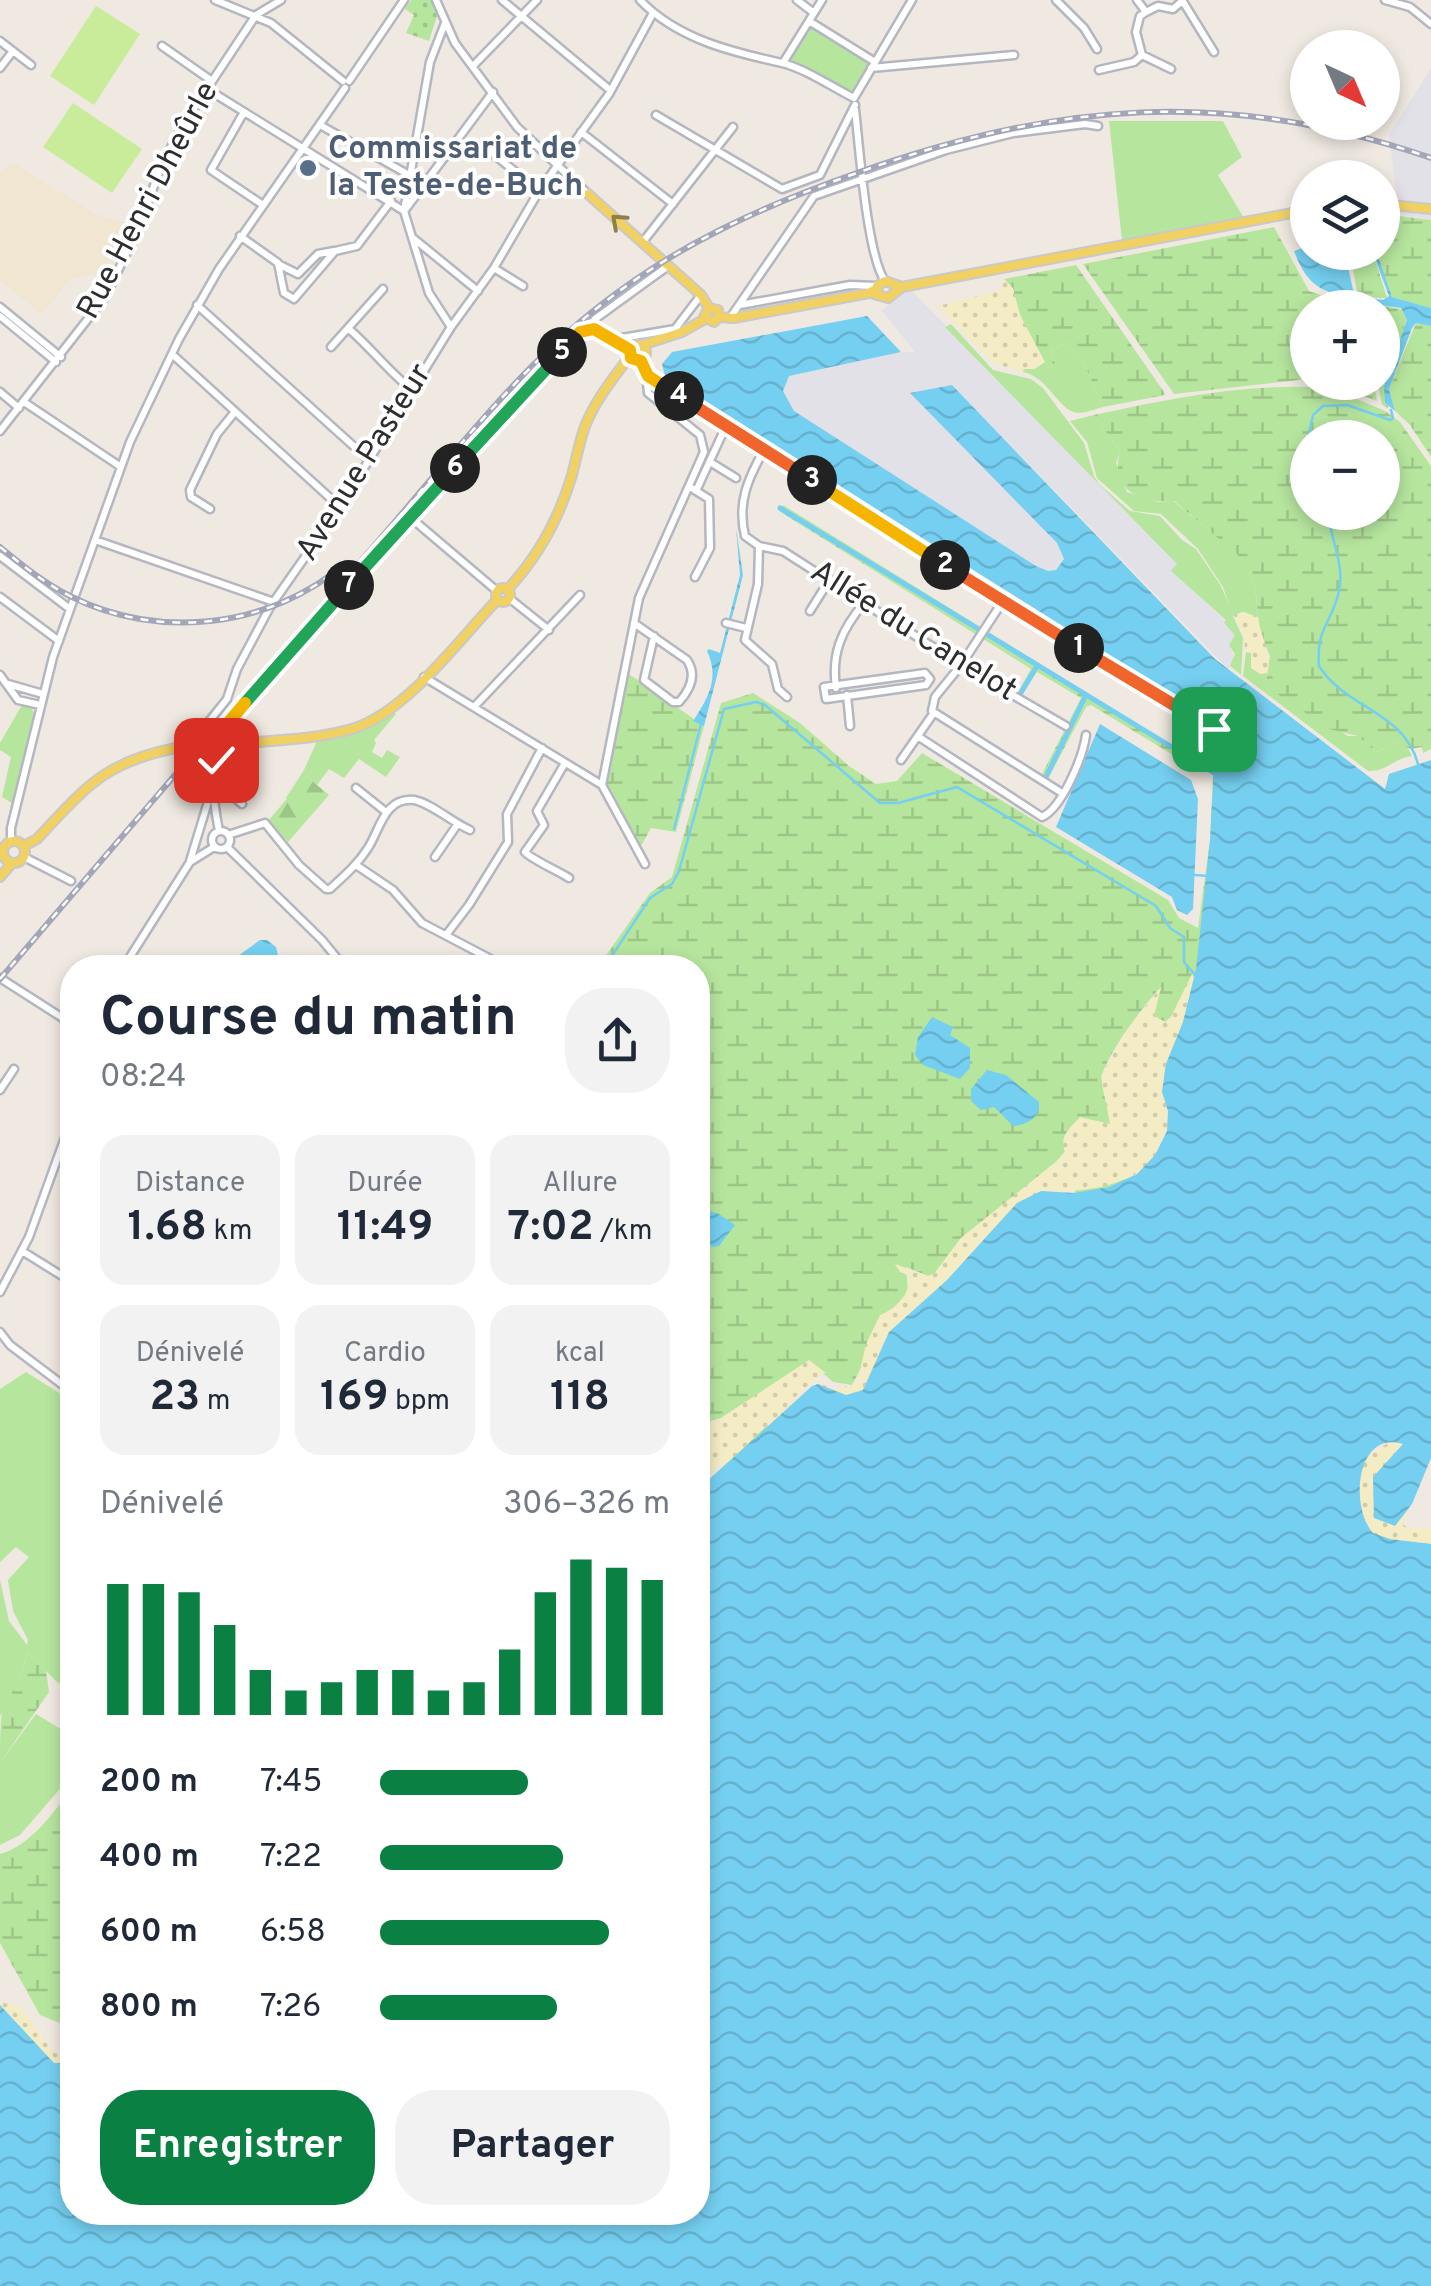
<!DOCTYPE html>
<html lang="fr">
<meta charset="utf-8">
<style>
body{margin:0;font-family:Overpass,sans-serif;background:#f2f2f3;color:#1f2937;height:100vh;display:flex;flex-direction:column;font-size:38px;white-space:nowrap}
*{box-sizing:border-box;margin:0}
p{font-size:32px;color:#747a83}
.icon{flex:none;width:55px;height:55px;fill:none;stroke:currentColor;stroke-width:2;stroke-linecap:round;stroke-linejoin:round}
.map{position:relative;flex:1;overflow:hidden}
.details{position:absolute;left:60px;top:955px;width:650px;height:1270px;display:flex;flex-direction:column;background:#fff;border-radius:40px;box-shadow:0 5px 15px #0003}
.details>*{flex:none}
.needle{width:65px;rotate:136deg}
.controls{position:absolute;left:1290px;top:30px;display:grid;gap:20px}
.controls a{display:grid;place-items:center;width:110px;height:110px;border-radius:50%;background:#fff;box-shadow:0 5px 15px #0003;font-size:50px}
.pin{position:absolute;display:grid;place-items:center;width:85px;height:85px;color:#fff;margin:-42px;border-radius:20px;box-shadow:0 5px 15px #0006}
.km{position:absolute;width:50px;height:50px;margin:-25px;border-radius:50%;background:#222;color:#fff;font-size:28px;line-height:50px;text-align:center}
.round{display:grid;place-items:center;flex:none;width:105px;height:105px;border-radius:40px;background:#f2f2f3}
.overview{display:flex;align-items:center;justify-content:space-between;height:170px;padding:0 40px}
h1{font-size:55px;font-weight:700;line-height:75px}
.figures{display:grid;grid-template-columns:repeat(3,1fr);gap:15px;height:170px;padding:10px 40px}
.figures div{display:grid;align-content:center;border-radius:25px;background:#f2f2f3;text-align:center}
.figures b{font-size:42px;font-weight:700}
.figures small{font-size:28px;font-weight:400}
.figures p{font-size:28px}
.chart{height:280px;padding:20px 40px}
.chart p{display:flex;justify-content:space-between}
.chart svg{width:100%;height:180px;margin-top:10px;stroke:#0b8043;stroke-width:6}
.button{display:flex;gap:20px;margin-top:auto;padding:20px 40px}
.button a{flex:1;height:115px;border-radius:40px;background:#0b8043;color:#fff;font-size:40px;font-weight:700;line-height:115px;text-align:center}
.button a+a{background:#f2f2f3;color:#1f2937}
ul{padding:0 40px;list-style:none;font-size:32px}
li{display:grid;grid-template-columns:160px 120px 1fr;align-items:center;height:75px}
li i{height:25px;border-radius:12px;background:#0b8043}
.map>svg:first-child{display:block}
</style>
<div class="map">
<svg width="1431" height="2286" viewBox="0 0 1431 2286">
<defs>
<pattern id="forest-firs" width="22" height="20" patternUnits="userSpaceOnUse" patternTransform="scale(2.5)"><rect width="22" height="20" fill="#b6e59e"/><path d="M5 1l3.5 6h-7zM16 11l3.5 6h-7z" fill="#9dc588"/></pattern>
<pattern id="wetland-marsh" width="20" height="14" patternUnits="userSpaceOnUse" patternTransform="scale(2.5)"><rect width="20" height="14" fill="#b6e59e"/><path d="M1 5h8M5 5V1M11 12h8M15 12V8" fill="none" stroke="#9dc588"/></pattern>
<pattern id="sand-dots" width="8" height="8" patternUnits="userSpaceOnUse" patternTransform="scale(2.5)"><rect width="8" height="8" fill="#f3ecc5"/><path d="M2 2h.1M6 6h.1" fill="none" stroke="#d1cbaa" stroke-width="1.8" stroke-linecap="round"/></pattern>
<pattern id="park-dots" width="8" height="8" patternUnits="userSpaceOnUse" patternTransform="scale(2.5)"><rect width="8" height="8" fill="#b6e59e"/><path d="M2 2h.1M6 6h.1" fill="none" stroke="#9dc588" stroke-width="1.8" stroke-linecap="round"/></pattern>
<pattern id="water-waves" width="16" height="10" patternUnits="userSpaceOnUse" patternTransform="scale(2.5)"><rect width="16" height="10" fill="#75cff0"/><path d="M0 5q4-4 8 0t8 0" fill="none" stroke="#66b2ce"/></pattern>
</defs>
<rect width="100%" height="100%" fill="#efe9e1"/>
<path fill="#e3e1e8" d="M1431,68V220L1399,214L1389,135Z
M912,291L1178,565L1172,571L1226,621L1224,624L1236,635L1232,648L1234,662L1228,669L952,385L911,394L1057,543L1064,559L1056,570L1048,571L1036,566L794,411L783,391L788,376L901,352H915L882,311L899,292Z"/>
<path fill="#f0e6d1" d="M13,163L96,214L134,225L111,272L70,279L42,314L0,280V173Z"/>
<path fill="#b6e59e" d="M810,26L870,64L854,90L849,91L791,63L790,56Z
M1109,121H1223L1242,157L1218,175L1244,218L1122,240Z
M951,324L993,370L1031,379L1043,388L1084,443L1094,476L1099,484L1130,511L1160,516L1182,540L1196,549L1221,586L1230,607L1223,587L1198,549L1161,514L1134,511L1097,478L1087,442L1070,421L1094,415L1120,451L1116,463L1127,492L1158,502L1173,501L1238,554L1255,586L1258,617L1243,612L1233,616L1243,638L1241,675L1230,666L1235,654L1229,645L1235,635L1224,623L1226,620L1171,571L1177,564L945,327Z
M1067,343L1084,363L1103,407C1096,409 1085,413 1078,413C1058,411 1049,377 1023,372V369H1034L1045,362L1051,369L1055,363L1051,350Z
M1246,651L1251,653L1260,674L1267,673L1266,682L1348,736H1358L1376,752L1400,742L1406,744L1412,756C1394,758 1387,772 1368,771L1243,676Z
M22,705L31,706L34,714L12,803L2,797L11,757L0,750V743Z
M393,712L396,714L374,740L376,743L372,752L382,758L387,750L400,757L386,777L359,759L344,778L329,769L317,785L306,776L288,800L286,798L304,770L317,741L344,734Z
M26,1372L72,1401V1692L56,1681L27,1652C23,1676 13,1695 0,1716V1580L9,1621L27,1645L28,1640L13,1611L8,1580L29,1557L16,1547L0,1562V1389Z
M36,1714L72,1736V1775L20,1835L0,1845V1763Z"/>
<path fill="url(#forest-firs)" d="M306,776L329,795L288,842L269,820Z"/>
<path fill="url(#wetland-marsh)" fill-rule="evenodd" d="M1383,214L1431,220V308L1392,297L1376,253L1382,252Z
M1274,227L1309,291L1353,307L1308,308L1307,379L1174,394L1083,264Z
M1350,253H1373L1387,298L1358,297Z
M1076,265L1164,392L1165,395L1103,407L1084,363L1067,343L1051,350L1055,363L1051,369C1038,355 1028,336 1021,317C1015,303 1015,291 1004,279Z
M1360,302L1401,309L1407,320L1384,386L1388,408L1382,405L1378,383L1382,382V308L1362,307Z
M1416,323L1431,326V457L1410,425L1395,411L1389,389Z
M1327,383H1374L1377,401L1335,385L1333,389L1385,411L1400,422L1431,466V749L1423,753L1422,747L1410,749L1400,742L1376,752L1358,736L1329,729L1269,688L1266,682L1270,656L1260,634L1255,586L1238,555L1174,501C1140,504 1109,489 1120,451L1094,415C1169,399 1249,382 1326,388ZM1308,438H1382V512H1308Z
M783,505L1204,765L1201,772L1091,705L1086,707L1048,779L1041,776L1081,698L1037,672L1020,698L1016,695L1031,669L779,511Z
M626,672L704,726L676,832L651,828L641,846L606,781Z
M753,693L800,723L849,766L876,784L897,781L922,753L1168,900L1179,918L1198,928L1210,840L1213,775L1277,789L961,1602L698,1485L702,1486L765,1427L857,1394L1074,1193L1166,1064L1183,1022L1197,953L1193,973L1171,1017L1165,1022L1154,1016L1159,989C1145,1004 1102,1060 1102,1079C1102,1091 1108,1108 1111,1119L1110,1124L1090,1122L1057,1161L961,1238L934,1274L928,1276L906,1267L908,1292L891,1311L852,1385L833,1382L809,1361L721,1418L698,1425V968H597L650,893L672,877L721,703Z
M27,1652L46,1671L49,1692L0,1763C0,1748 0,1726 2,1713C13,1688 23,1679 27,1652Z
M72,1789V2028L40,2015L0,1943V1854C31,1846 53,1812 72,1789Z"/>
<path fill="url(#sand-dots)" d="M1004,279L1013,288L1020,315L1045,362L1034,369H1024L1023,372L993,363L938,306L998,291Z
M1243,612L1258,617C1260,637 1274,654 1267,673L1260,674L1251,668V653L1245,652L1244,635L1234,615Z
M1192,974L1195,975C1191,991 1188,1006 1183,1021C1179,1036 1170,1050 1166,1065C1160,1087 1170,1105 1167,1126C1158,1186 1089,1193 1041,1191L980,1243L947,1280L889,1332L863,1390L765,1427L730,1461L720,1464L698,1482V1425L721,1418L809,1360L826,1373L821,1374L784,1407L818,1383L834,1389L852,1385L858,1379L866,1344L880,1315C897,1308 910,1295 909,1276L900,1272L895,1264L928,1276L934,1274L961,1238L1057,1161L1065,1152C1059,1136 1069,1129 1080,1117L1110,1124L1101,1076L1123,1035L1161,987L1154,1016L1165,1022L1171,1017Z
M1392,1441L1410,1444V1503L1403,1525L1412,1529L1431,1528V1561L1370,1549L1348,1490L1368,1454Z
M0,2002L20,2006L54,2053L72,2056V2075C47,2063 23,2047 0,2029Z"/>
<path fill="url(#park-dots)" d="M411,0H431L437,16L429,41L406,33L414,15L405,9Z"/>
<path fill="#c9ec9a" d="M96,6L140,34L94,105L50,76Z
M73,103L142,149L112,193L43,147Z"/>
<path fill="url(#water-waves)" d="M1307,246L1308,252L1345,253L1355,299C1320,291 1308,287 1294,251Z
M1373,253L1379,259L1392,297L1431,308V326L1416,323L1412,328L1389,389L1395,411L1385,403L1384,386L1407,320L1401,308L1360,302L1358,297L1383,300L1389,296Z
M867,316L901,352L789,376L783,391L794,411L1036,566L1048,571L1056,570L1064,559L1057,543L910,393L952,385L1215,659L1385,789L1389,774L1431,760V1458L1412,1504L1395,1526L1374,1518L1373,1477L1403,1444C1355,1430 1350,1508 1373,1533L1390,1539L1431,1544V2286H0V2005L54,2063H72V2212H698V1485L702,1486L812,1386L818,1384L846,1395L863,1390L889,1332L947,1280L1017,1203L1041,1191L1074,1193L1109,1187L1137,1174L1155,1155L1167,1131L1168,1111L1162,1092L1166,1064L1183,1022L1196,969L1210,840L1214,766L1232,762L1234,734L665,376L662,364L672,352Z
M736,528L743,575L704,726L693,721C708,698 720,678 707,651L709,649L720,653L740,575Z
M1100,724L1191,780L1198,799L1193,909L1187,915L1177,910L1172,897L1056,827Z
M260,940H267L276,947L278,955L266,967H238L235,962L238,956Z
M932,1017L953,1027L950,1035L970,1048V1068L960,1079L923,1065L915,1055L918,1037Z
M987,1070L1006,1075L1039,1102C1041,1118 1026,1125 1013,1126L994,1107L981,1110L971,1101V1089Z
M698,1207L719,1214L735,1225L719,1246L712,1247L698,1238Z"/>
<g fill="none" stroke-linecap="round" stroke-linejoin="round">
<path stroke="#75cff0" stroke-width="2.5" d="M1308,438L1313,415L1323,406L1347,405L1390,420L1393,418L1391,410
M1328,512C1330,538 1345,565 1339,591C1332,624 1316,626 1319,666C1346,709 1404,711 1418,764
M674,829L701,724
M1195,875L1208,876
M604,968L650,898L672,884L679,871L724,709L756,702L765,705L880,803H898L957,787L1156,906L1170,928L1184,937V962L1195,975"/>
<path stroke="#75cff0" stroke-width="5" d="M780,508L1216,774
M1019,696L1037,666
M1046,777L1086,695"/>
<defs>
<path id="minor" d="M215,0L271,23L343,81
M436,0L455,43L517,127L588,194
M502,0L610,90
M640,0C677,39 732,52 782,63C806,69 832,87 854,98
M797,0L814,13
M1056,0L1084,28L1097,49
M1137,0L1146,12L1158,6L1173,9L1181,2
M1182,0L1214,52
M1385,0L1410,7L1431,24
M809,21L875,62
M0,41L31,65
M162,46L212,81
M1142,55L1136,32L1140,16L1146,12
M783,63L822,0
M474,65L537,0
M0,68L13,51
M871,68L1014,55
M1099,70L1134,62L1142,55L1171,69
M349,81L404,0
M207,89L404,211L429,293L451,327
M854,98L912,0
M855,109C859,144 867,256 885,281
M244,112L211,170L263,205
M656,115L782,189L820,175L855,105
M320,125L411,176
M581,132L673,204
M491,152L539,191
M405,210L493,92
M404,211L430,62L445,23
M240,236L278,263L284,293L294,299L335,251L357,246L391,201
M413,238L478,291
M642,243L733,127
M278,264L298,274L318,254L334,251
M494,268L523,286
M197,305L369,460
M740,305L850,285L877,286
M0,307L61,357
M0,316L56,362
M730,318L814,196L946,150L1013,133L1085,124L1098,126
M589,328L630,349
M349,329C372,349 388,371 412,390
M616,343L622,338L675,329L701,295
M331,347L383,289
M172,354L340,507
M641,361L646,374L660,385L1003,601L1214,729
M0,392L19,408
M24,402L121,467
M0,431L105,297L137,232L162,164L183,125L256,15L281,0
M764,450C748,478 737,503 745,536L759,546L758,584L745,640L772,664L778,689L787,697
M710,462L736,478
M690,487L709,499L710,548L695,577
M696,491L726,426
M210,509L191,497L190,490L217,434L234,413
M411,518L497,591
M95,540L274,602
M759,546L783,551L961,665L1066,726
M0,556L70,609
M0,597L59,641
M509,598L549,630
M1003,601L961,665L935,697L932,711L1062,793
M810,611L830,579
M634,623L687,660C697,675 690,690 679,702H673L644,680L654,636
M726,623L746,628
M925,673L930,679L926,685L826,699L824,687Z
M0,675L18,700L40,705
M424,677L602,785L645,864
M8,684L43,694
M836,688C831,653 842,629 864,603
M847,695L850,726
M474,707L580,595
M207,724L227,699L237,669L270,607L340,507L451,327L494,268L539,191L609,94L653,13
M919,737L1042,817C1062,808 1083,757 1086,735
M901,760L933,714
M565,763L537,811L544,825L525,852C531,859 558,871 569,878
M219,784L242,804
M602,785L639,598L704,452L700,435L648,393L646,374
M356,788L386,812
M212 840a9 9 0 1 1 18 0a9 9 0 1 1-18 0Z
M219,831C213,801 206,751 226,725L580,332L589,328L595,319L668,266
M228,835L265,823L299,865L326,889H330C344,876 358,864 368,848C380,830 384,797 414,800C431,803 453,823 470,830
M11,842V828L53,657L130,442L179,339L219,269L345,88
M227,847L322,940L345,968
M24,857L71,881
M435,857L457,825
M190,861L211,792
M356,865L393,890L422,923L504,966
M446,935L469,905L508,842L507,814L542,748
M123,968L190,862L214,847
M0,978L72,1024
M0,1090L14,1069
M22,1251L72,1282
M0,1292L29,1237L72,1118
M0,1332L10,1345L72,1392"/>
<path id="major" d="M588,194L701,295L709,308L718,310L719,317L714,322L704,317L709,308
M1382,204L1431,209
M874,294L888,298L902,287
M878,295L877,286L885,281L902,287L1308,210
M719,317L734,318L869,293L877,288
M630 353a8 8 0 1 1 16 0a8 8 0 1 1-16 0Z
M642,345L682,332L705,319
M496 595a7 7 0 1 1 14 0a7 7 0 1 1-14 0Z
M507,590C539,556 559,519 572,475C576,460 579,444 584,429C594,402 613,378 630,356
M233,744C273,740 316,740 355,728C408,710 458,641 497,600
M3 852a11 11 0 1 1 22 0a11 11 0 1 1-22 0Z
M24,846L37,839C85,788 104,762 176,748
M0,877L12,863"/>
</defs>
<use href="#minor" stroke="#b4b7c1" stroke-width="11"/>
<use href="#major" stroke="#c9c9c9" stroke-width="12"/>
<use href="#minor" stroke="#fff" stroke-width="6"/>
<use href="#major" stroke="#f2d163" stroke-width="8"/>
<defs>
<path id="rail" d="M0,547C22,565 44,583 70,596C159,641 270,628 346,563
M0,979C124,834 248,689 374,546C446,464 514,372 601,305C677,245 763,206 854,174C1054,102 1227,87 1431,158"/>
</defs>
<use href="#rail" stroke="#a3a6b8" stroke-width="6"/>
<use href="#rail" stroke="#fff" stroke-width="2.5" stroke-dasharray="8" stroke-linecap="butt"/>
<defs>
<path id="major-bridge" d="M176,748L233,744"/>
</defs>
<use href="#major-bridge" stroke="#c9c9c9" stroke-width="12" stroke-linecap="butt"/>
<use href="#major-bridge" stroke="#f2d163" stroke-width="8"/>
</g>
<defs><path id="oneway-chevron" d="M-2-3.5L2.5 0L-2 3.5" fill="none" stroke-width="1.6" stroke-linecap="round" stroke-linejoin="round" transform="scale(2.5)"/></defs>
<use stroke="#908048" href="#oneway-chevron" transform="translate(618 221) rotate(-138)"/>
<g fill="none" stroke-linecap="round" stroke-linejoin="round">
<defs>
<path id="split-1" d="M1079,648L1214,729"/>
<path id="split-2" d="M945,565L1079,648"/>
<path id="split-3" d="M812,480L945,565"/>
<path id="split-4" d="M679,396L812,480"/>
<path id="split-5" d="M562,352L580,332L594,329L630,350L631,358L641,361L648,376L679,396"/>
<path id="split-6" d="M455,468L562,352"/>
<path id="split-7" d="M349,585L455,468"/>
<path id="split-8" d="M245,703L349,585"/>
<path id="split-9" d="M216,760L217,736L245,703"/>
</defs>
<use href="#split-1" stroke="#fff" stroke-width="20"/>
<use href="#split-2" stroke="#fff" stroke-width="20"/>
<use href="#split-3" stroke="#fff" stroke-width="20"/>
<use href="#split-4" stroke="#fff" stroke-width="20"/>
<use href="#split-5" stroke="#fff" stroke-width="20"/>
<use href="#split-6" stroke="#fff" stroke-width="20"/>
<use href="#split-7" stroke="#fff" stroke-width="20"/>
<use href="#split-8" stroke="#fff" stroke-width="20"/>
<use href="#split-9" stroke="#fff" stroke-width="20"/>
<use href="#split-1" stroke="#f0652b" stroke-width="12"/>
<use href="#split-2" stroke="#f0652b" stroke-width="12"/>
<use href="#split-3" stroke="#f5b400" stroke-width="12"/>
<use href="#split-4" stroke="#f0652b" stroke-width="12"/>
<use href="#split-5" stroke="#f5b400" stroke-width="12"/>
<use href="#split-6" stroke="#22a559" stroke-width="12"/>
<use href="#split-7" stroke="#22a559" stroke-width="12"/>
<use href="#split-8" stroke="#22a559" stroke-width="12"/>
<use href="#split-9" stroke="#f5b400" stroke-width="12"/>
</g>
<circle fill="#5c6f8a" stroke="#fff" stroke-width="4" cx="308" cy="168" r="10"/>
<g text-anchor="middle" dominant-baseline="central" stroke-width="8" stroke-linejoin="round" paint-order="stroke">
<g font-size="32" font-weight="bold" fill="#4e5e75" stroke="#fff" text-anchor="start">
<text x="328" y="150">Commissariat de<tspan x="328" dy="37">la Teste-de-Buch</tspan></text>
</g>
<g font-size="32" fill="#2e2e2e" stroke="#fff">
<text transform="translate(149 201) rotate(-62)">Rue Henri Dheûrle</text>
<text transform="translate(365 463) rotate(-58)">Avenue Pasteur</text>
<text transform="translate(913 632) rotate(32)">Allée du Canelot</text>
</g>
</g>
</svg>
<div class="controls">
<a><svg class="needle" viewBox="-14 -14 28 28"><path d="M0-13l5 13h-10z" fill="#e53935"/><path d="M0 13l5-13h-10z" fill="#747a83"/></svg></a>
<a><svg class="icon" aria-label="layers" viewBox="0 0 24 24"><path d="M12 4l9 5-9 5-9-5zM3 14l9 5 9-5"/></svg></a>
<a>+</a>
<a>−</a>
</div>
<div class="pin" style="left:1214px;top:729px;background:#1e9e55"><svg class="icon" aria-label="arrive" viewBox="0 0 24 24"><path d="M6 21V4h12l-3 4 3 4H6"/></svg></div>
<div class="pin" style="left:216px;top:760px;background:#d93025"><svg class="icon" aria-label="check" viewBox="0 0 24 24"><path d="M5 12l5 5 9-10"/></svg></div>
<b class="km" style="left:1079px;top:648px">1</b>
<b class="km" style="left:945px;top:565px">2</b>
<b class="km" style="left:812px;top:480px">3</b>
<b class="km" style="left:679px;top:396px">4</b>
<b class="km" style="left:562px;top:352px">5</b>
<b class="km" style="left:455px;top:468px">6</b>
<b class="km" style="left:349px;top:585px">7</b>
<section class="details">
<div class="overview"><div><h1>Course du matin</h1><p>08:24</p></div><a class="round"><svg class="icon" aria-label="share" viewBox="0 0 24 24"><path d="M12 15V3M7 8l5-5 5 5M5 13v7h14v-7"/></svg></a></div>
<div class="figures">
<div><p>Distance</p><b>1.68<small> km</small></b></div>
<div><p>Durée</p><b>11:49</b></div>
<div><p>Allure</p><b>7:02<small> /km</small></b></div>
</div>
<div class="figures">
<div><p>Dénivelé</p><b>23<small> m</small></b></div>
<div><p>Cardio</p><b>169<small> bpm</small></b></div>
<div><p>kcal</p><b>118</b></div>
</div>
<div class="chart"><p><span>Dénivelé</span>306–326 m</p>
<svg viewBox="0 0 160 44" preserveAspectRatio="none"><path d="M5 44V12M15 44V12M25 44V14M35 44V22M45 44V33M55 44V38M65 44V36M75 44V33M85 44V33M95 44V38M105 44V36M115 44V28M125 44V14M135 44V6M145 44V8M155 44V11"/></svg>
</div>
<ul>
<li><b>200 m</b>7:45<i style="width:51%"></i></li>
<li><b>400 m</b>7:22<i style="width:63%"></i></li>
<li><b>600 m</b>6:58<i style="width:79%"></i></li>
<li><b>800 m</b>7:26<i style="width:61%"></i></li>
</ul>
<div class="button"><a>Enregistrer</a><a>Partager</a></div>
</section>
</div>
